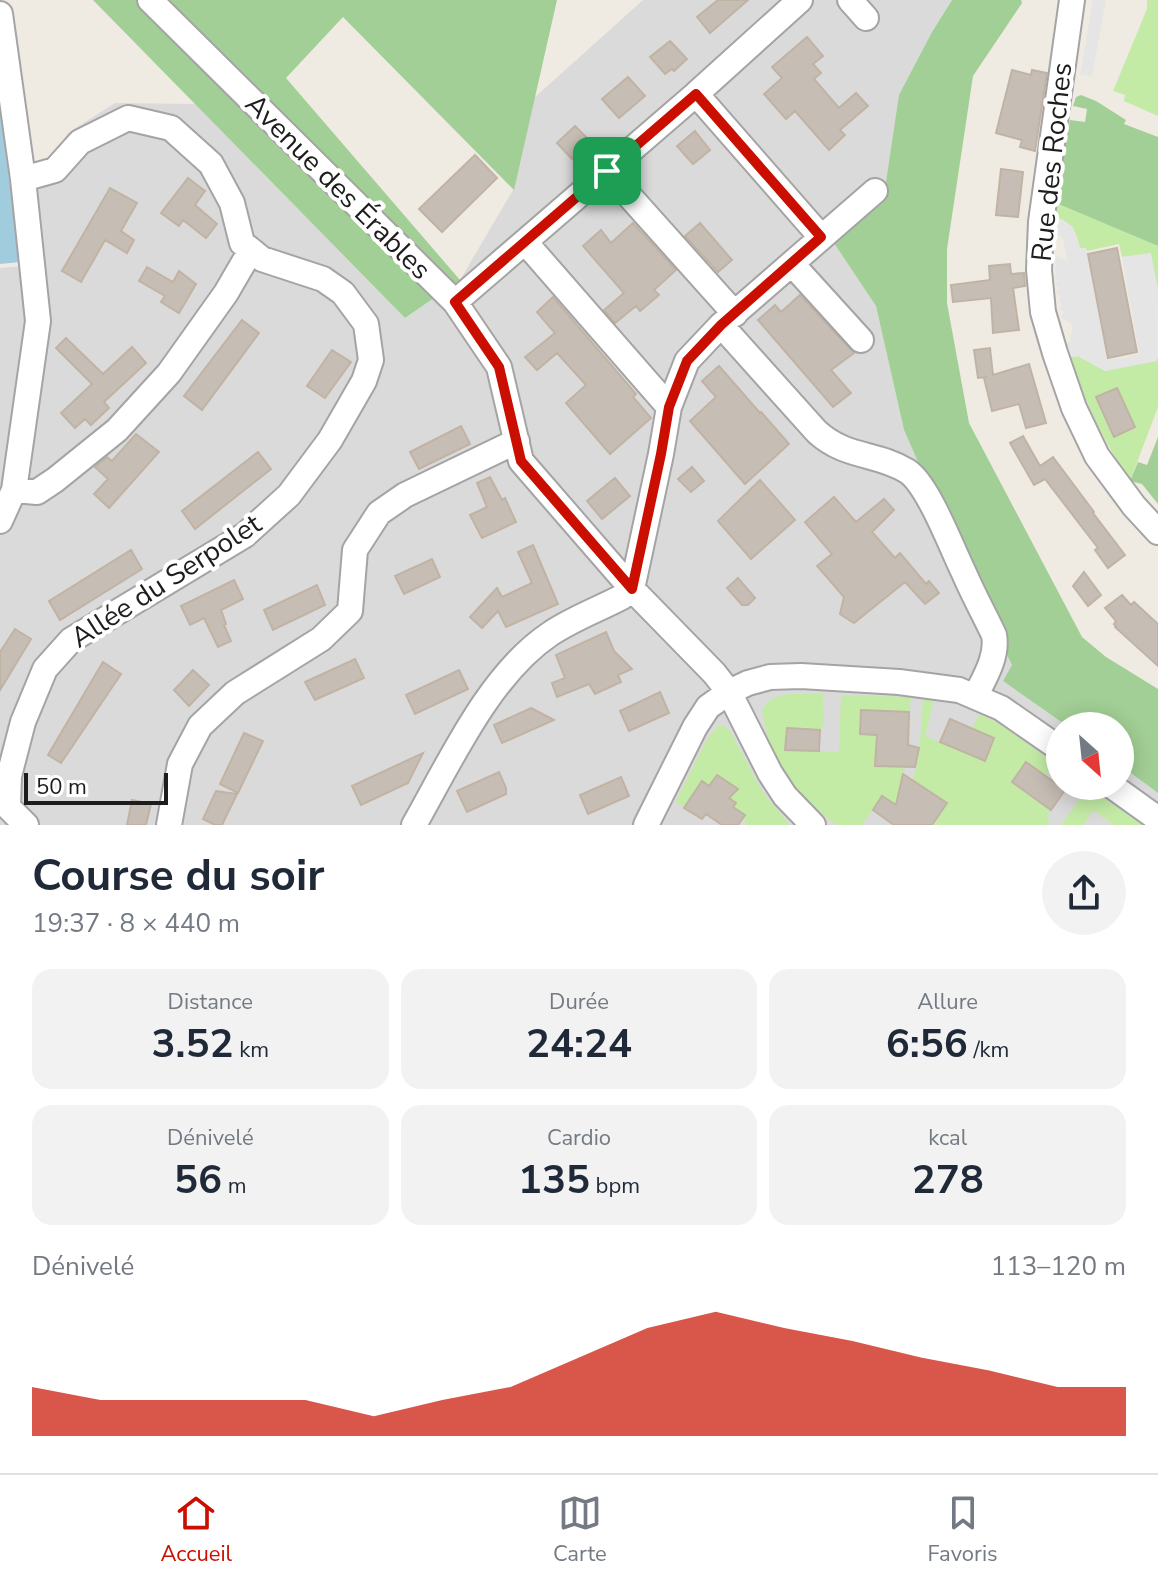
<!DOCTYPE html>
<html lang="fr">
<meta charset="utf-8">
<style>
body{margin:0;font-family:"Nunito Sans",sans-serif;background:#f2f2f3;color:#1f2937;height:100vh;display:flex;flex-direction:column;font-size:30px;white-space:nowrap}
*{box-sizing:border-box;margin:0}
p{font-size:26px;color:#747a83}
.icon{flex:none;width:44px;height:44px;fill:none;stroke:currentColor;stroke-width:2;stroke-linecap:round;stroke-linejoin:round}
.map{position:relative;height:825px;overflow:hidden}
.side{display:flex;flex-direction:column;background:#fff;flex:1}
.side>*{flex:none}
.needle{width:52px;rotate:153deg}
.tools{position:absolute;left:1046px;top:712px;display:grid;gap:16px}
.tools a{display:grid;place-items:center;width:88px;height:88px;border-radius:50%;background:#fff;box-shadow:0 4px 20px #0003;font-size:40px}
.scale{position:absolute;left:24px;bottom:20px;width:144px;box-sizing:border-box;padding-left:8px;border:4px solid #1d1d1d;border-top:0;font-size:22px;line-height:28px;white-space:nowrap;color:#1d1d1d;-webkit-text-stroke:6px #fff;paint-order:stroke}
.pin{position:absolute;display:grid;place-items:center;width:68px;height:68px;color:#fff;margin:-34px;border-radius:16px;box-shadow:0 4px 12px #0006}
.round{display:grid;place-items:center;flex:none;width:84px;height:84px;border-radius:42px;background:#f2f2f3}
.headline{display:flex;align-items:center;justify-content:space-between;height:136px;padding:0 32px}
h1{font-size:44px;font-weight:700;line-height:60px}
.figures{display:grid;grid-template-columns:repeat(3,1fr);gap:12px;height:136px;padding:8px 32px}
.figures div{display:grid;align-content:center;border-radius:20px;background:#f2f2f3;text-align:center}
.figures b{font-size:40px;font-weight:700}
.figures small{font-size:22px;font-weight:400}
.figures p{font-size:22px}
.chart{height:224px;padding:16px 32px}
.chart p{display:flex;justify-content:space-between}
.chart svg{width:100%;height:144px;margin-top:8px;fill:#ca0f00;opacity:.7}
.tab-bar{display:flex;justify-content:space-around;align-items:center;height:112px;border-top:2px solid #e0e1e3;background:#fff;font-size:22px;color:#747a83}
.tab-bar a{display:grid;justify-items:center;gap:4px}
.tab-bar .selected{color:#ca0f00}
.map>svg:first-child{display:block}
</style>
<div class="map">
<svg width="1158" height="825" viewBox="0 0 1158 825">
<rect width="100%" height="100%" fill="#efebe2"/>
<path fill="#dbdada" d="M643,0H952L932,32L900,95L883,202L834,243L876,306L904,430L958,553L1013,665L1003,681L1067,726H1060V786H1120V765L1158,793V825H0V268L24,266L17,217L68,133L115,103L195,104L405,318L460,280L513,190L534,98Z"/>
<path fill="#c3eba6" d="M1147,0H1158V116L1124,101L1125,95L1113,91L1147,9Z
M1056,203L1158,246V290L1150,254L1122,257L1119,244L1087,251L1086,248L1080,249C1077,232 1071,222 1054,217Z
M1078,356L1105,371L1158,358V407L1130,481C1104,442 1084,401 1071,357Z
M787,694H823L824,724L820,730L787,728L785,749L839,752L841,695L911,697L909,712L861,710V734L908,737L909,746L902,780L911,783C921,764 921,722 923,698L934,700L925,736L985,761L994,739L972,729L979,714L998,723L1055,763L1046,776L1026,762L1012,782L1051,810L1046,816L1050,820L1047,825H932L897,801L894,804L883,796L862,825H837L828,819L805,800L791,783L777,760L767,735L762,711L766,704L771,699Z
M718,726H724L729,729L762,791L790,825H745L746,822L742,819L745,815L733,807L736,803L729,798L738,789L717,775L709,786L702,781L684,808L676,801L707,739Z
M1088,787L1094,791L1142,825H1114L1093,810L1083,825H1061Z"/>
<path fill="#a2cf95" d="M93,0H557L514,190L343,17L286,78L460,280L405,318Z
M952,0H1021L1022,3L973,76L947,249V303L969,423L1082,637L1106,657L1158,689V793L1120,765V726H1067L1003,681L1012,665L958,553L904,430L876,306L834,243L883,202L899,95L932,32Z
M1081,95L1096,101L1126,120L1124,124L1158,137V246L1056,203L1070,120L1085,122L1087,109L1073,106L1076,97Z
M1158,437V504L1142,484L1130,481L1138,462L1147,465Z"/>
<path fill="#e5e5e5" d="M1093,0H1106L1092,76L1080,75Z
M1054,217L1063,220L1073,227L1080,248H1086L1108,360L1139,354L1122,257L1151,253L1158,290L1157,361L1105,371L1078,356L1071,357L1067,342L1070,341L1073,325L1061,317L1064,312L1059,309L1062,304L1058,302L1061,297L1056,293L1059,288L1055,286L1058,280L1054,278L1057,272L1054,270L1057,265L1054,262L1057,256L1068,262L1063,239L1053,232Z"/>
<path fill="#a1ccde" d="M0,111L20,262L0,264Z"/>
<path fill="#c6beb5" stroke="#c1b3a4" stroke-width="2" d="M718,0H748L710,33L697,17Z
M807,37L823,56L813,64L821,73L814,79L839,108L856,93L868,106L840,130L845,135L829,150L795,111L786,119L764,94L782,78L772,67Z
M670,41L687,59L674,71L672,69L665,74L650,57Z
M1012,70L1031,75L1032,70L1047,73L1035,151L1020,147L1022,140L996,133Z
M628,77L645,96L619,118L602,99Z
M575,126L591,142L572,159L557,143Z
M695,131L710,150L693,164L677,146Z
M475,155L497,178L442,232L419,209Z
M1001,169L1023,172L1018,217L996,215Z
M188,178L205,191L195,205L217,224L206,238L183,220L179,226L161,213Z
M110,188L137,203L121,231L134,240L127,253L105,240L81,282L62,271Z
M633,223L676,270L654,290L659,295L640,311L636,306L615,323L604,310L624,293L583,246L601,230L611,243Z
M700,223L732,260L718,272L685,236Z
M1117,248L1137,352L1108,358L1088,254Z
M1010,264L1011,274L1024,273L1025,286L1013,288L1019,330L993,333L991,298L953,302L951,285L990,280L989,266Z
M147,267L173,282L179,271L196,284L179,313L161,302L165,296L139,281Z
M800,295L854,353L831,370L851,393L833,407L758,320L775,305L781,312Z
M553,297L636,394L633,397L651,418L610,454L566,403L586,385L557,353L537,370L525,357L555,333L537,312Z
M242,320L259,333L202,410L184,396Z
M66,338L103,374L132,347L146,363L104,402L109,408L91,425L85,419L75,428L61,413L92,384L56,348Z
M990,348L993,375L1029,364L1046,423L1026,428L1019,404L992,411L984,378L987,377L978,378L974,350Z
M332,350L351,362L325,398L307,386Z
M719,366L760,413L761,412L789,444L745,484L690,421L716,397L702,381Z
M1117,388L1135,427L1114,437L1096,397Z
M461,426L470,444L419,469L410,452Z
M136,434L159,452L109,508L94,494L108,479L95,467L107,457L112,461Z
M1023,436L1040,466L1053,457L1094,512L1093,513L1125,555L1108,568L1095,550L1098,548L1045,479L1034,485L1010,443Z
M258,452L271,469L195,529L182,511Z
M692,467L704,481L691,492L678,479Z
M490,477L502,500L505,498L516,522L482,538L470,515L487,507L477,483Z
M615,478L630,496L602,519L587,501Z
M760,480L795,520L751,559L718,521Z
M834,497L856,522L884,499L894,510L872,532L895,558L900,553L926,584L929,581L939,593L925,604L905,582L854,623L840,614L844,597L817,566L832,554L805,522Z
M533,545L558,604L506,627L498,611L482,628L470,617L497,588L502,597L532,583L518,552Z
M131,550L142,569L60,620L49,601Z
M432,559L440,577L404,594L395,576Z
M1084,572L1101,595L1088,606L1073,586Z
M738,578L755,598L748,605H742L727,588Z
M234,580L243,599L221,610L226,624L224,625L231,641L218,647L204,618L190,625L181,606Z
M317,585L325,605L273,630L264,610Z
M1122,595L1131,605L1134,602L1158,624V666L1115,627L1116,626L1114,624L1116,621L1105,608Z
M15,629L31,639L0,690V652Z
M606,632L614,651L632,669L618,675L621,682L595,694L589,684L557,697L552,683L565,678L556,655Z
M355,659L364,678L315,700L305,682Z
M103,662L121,674L61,763L48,755Z
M193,670L209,685L189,706L174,690Z
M459,670L468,689L415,714L406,695Z
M660,692L669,713L629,731L620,711Z
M531,708L554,720L502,743L494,725Z
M861,710L909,712L908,745L919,748L915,767L875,766L877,735L860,734Z
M950,719L994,738L985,761L940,742Z
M787,728L820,730L819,751L785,750Z
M244,733L263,741L238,793L220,784Z
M423,753L408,783L361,805L352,786Z
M1026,762L1065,790L1051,810L1012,782Z
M499,772L506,788V794L467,812L457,791Z
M903,774L947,803L932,825H894L873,810L882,796L896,805Z
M717,775L738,789L729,798L736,803L733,807L745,815L738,825H722L706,814L702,819L684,808L702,781L709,786Z
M621,777L629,796L588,814L580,795Z
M216,791L237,794L222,825H215L203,819Z
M132,800L151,804L146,825H127Z"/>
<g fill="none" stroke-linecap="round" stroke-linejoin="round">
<defs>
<path id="minor" d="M150,0L455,302L499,367L521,461L632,589L714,673L729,692L770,773L785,796L813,825
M850,0L866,18
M1072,0L1041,222L1039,270L1043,312L1055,353L1074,408L1097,456L1134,506L1158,532
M0,14L23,179L38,321L14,490L0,521
M696,94L821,237
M607,171L735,314
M525,242L669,407
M792,264L861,340
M455,302L696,94L800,0
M721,325L817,432C847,459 876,452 907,471C928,484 952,549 964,573C973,594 984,614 994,635C998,656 985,677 976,695
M14,490L37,492L55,480L117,430L169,373L226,293L251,250L242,243L232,203L211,164L171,128L128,118L80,142L55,170L23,179
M1112,786L1158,819
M0,796L8,807L26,825
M8,807L9,776L23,722L45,669L71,640L245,535L289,495L330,440L364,381L371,360L366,324L343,293L323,279L262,259L251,250
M169,825L180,764L200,726L235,693L321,639L350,611L355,550L379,513L405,495L517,441
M414,825C450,762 489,675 550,634C572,619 599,609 622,597L632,589L661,454L669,407L687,361L721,325L875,191
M646,825L695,727L708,707L729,692L748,683L770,677L801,676L899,682L959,690L1001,708L1060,749"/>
</defs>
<use href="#minor" stroke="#a4a4a4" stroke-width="28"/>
<use href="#minor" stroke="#fff" stroke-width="24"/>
</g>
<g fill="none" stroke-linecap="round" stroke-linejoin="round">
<defs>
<path id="route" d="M696,94L821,237L721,325L687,361L669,407L661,454L632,589L521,461L499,367L455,302Z"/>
</defs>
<use href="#route" stroke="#fff" stroke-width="16"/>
<use href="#route" stroke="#ca0f00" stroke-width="10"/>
</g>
<g text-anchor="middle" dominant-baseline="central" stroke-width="8" stroke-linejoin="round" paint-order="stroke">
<g font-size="28" fill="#1d1d1d" stroke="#fff">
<text transform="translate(1052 162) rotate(-84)">Rue des Roches</text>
<text transform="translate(338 187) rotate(45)">Avenue des Érables</text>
<text transform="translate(166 581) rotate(-33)">Allée du Serpolet</text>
</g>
</g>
</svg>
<div class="tools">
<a><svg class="needle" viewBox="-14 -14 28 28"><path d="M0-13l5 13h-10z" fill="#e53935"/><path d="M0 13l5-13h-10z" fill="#747a83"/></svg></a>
</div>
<div class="scale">50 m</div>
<div class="pin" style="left:607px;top:171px;background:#1e9e55"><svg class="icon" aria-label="arrive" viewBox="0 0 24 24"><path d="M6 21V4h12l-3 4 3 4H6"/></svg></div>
</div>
<section class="side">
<div class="headline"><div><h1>Course du soir</h1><p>19:37 · 8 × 440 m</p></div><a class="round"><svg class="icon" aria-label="share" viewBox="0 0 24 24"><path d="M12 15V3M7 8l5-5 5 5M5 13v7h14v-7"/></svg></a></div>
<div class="figures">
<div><p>Distance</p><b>3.52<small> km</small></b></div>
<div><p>Durée</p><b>24:24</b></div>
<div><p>Allure</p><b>6:56<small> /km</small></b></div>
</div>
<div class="figures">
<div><p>Dénivelé</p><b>56<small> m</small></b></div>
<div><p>Cardio</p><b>135<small> bpm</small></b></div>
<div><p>kcal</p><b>278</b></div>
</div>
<div class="chart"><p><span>Dénivelé</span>113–120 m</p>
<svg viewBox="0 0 160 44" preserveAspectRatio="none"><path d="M0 44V29L10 33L20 33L30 33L40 33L50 38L60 33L70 29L80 20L90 11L100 6L110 11L120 15L130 20L140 24L150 29L160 29V44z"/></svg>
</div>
</section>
<nav class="tab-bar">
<a class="selected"><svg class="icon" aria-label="home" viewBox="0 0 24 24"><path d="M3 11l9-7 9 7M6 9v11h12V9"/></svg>Accueil</a>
<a><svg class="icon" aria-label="map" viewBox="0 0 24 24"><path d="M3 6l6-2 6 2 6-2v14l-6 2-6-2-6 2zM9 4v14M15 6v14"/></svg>Carte</a>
<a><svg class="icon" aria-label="saved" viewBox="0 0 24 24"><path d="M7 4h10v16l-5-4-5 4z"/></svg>Favoris</a>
</nav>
